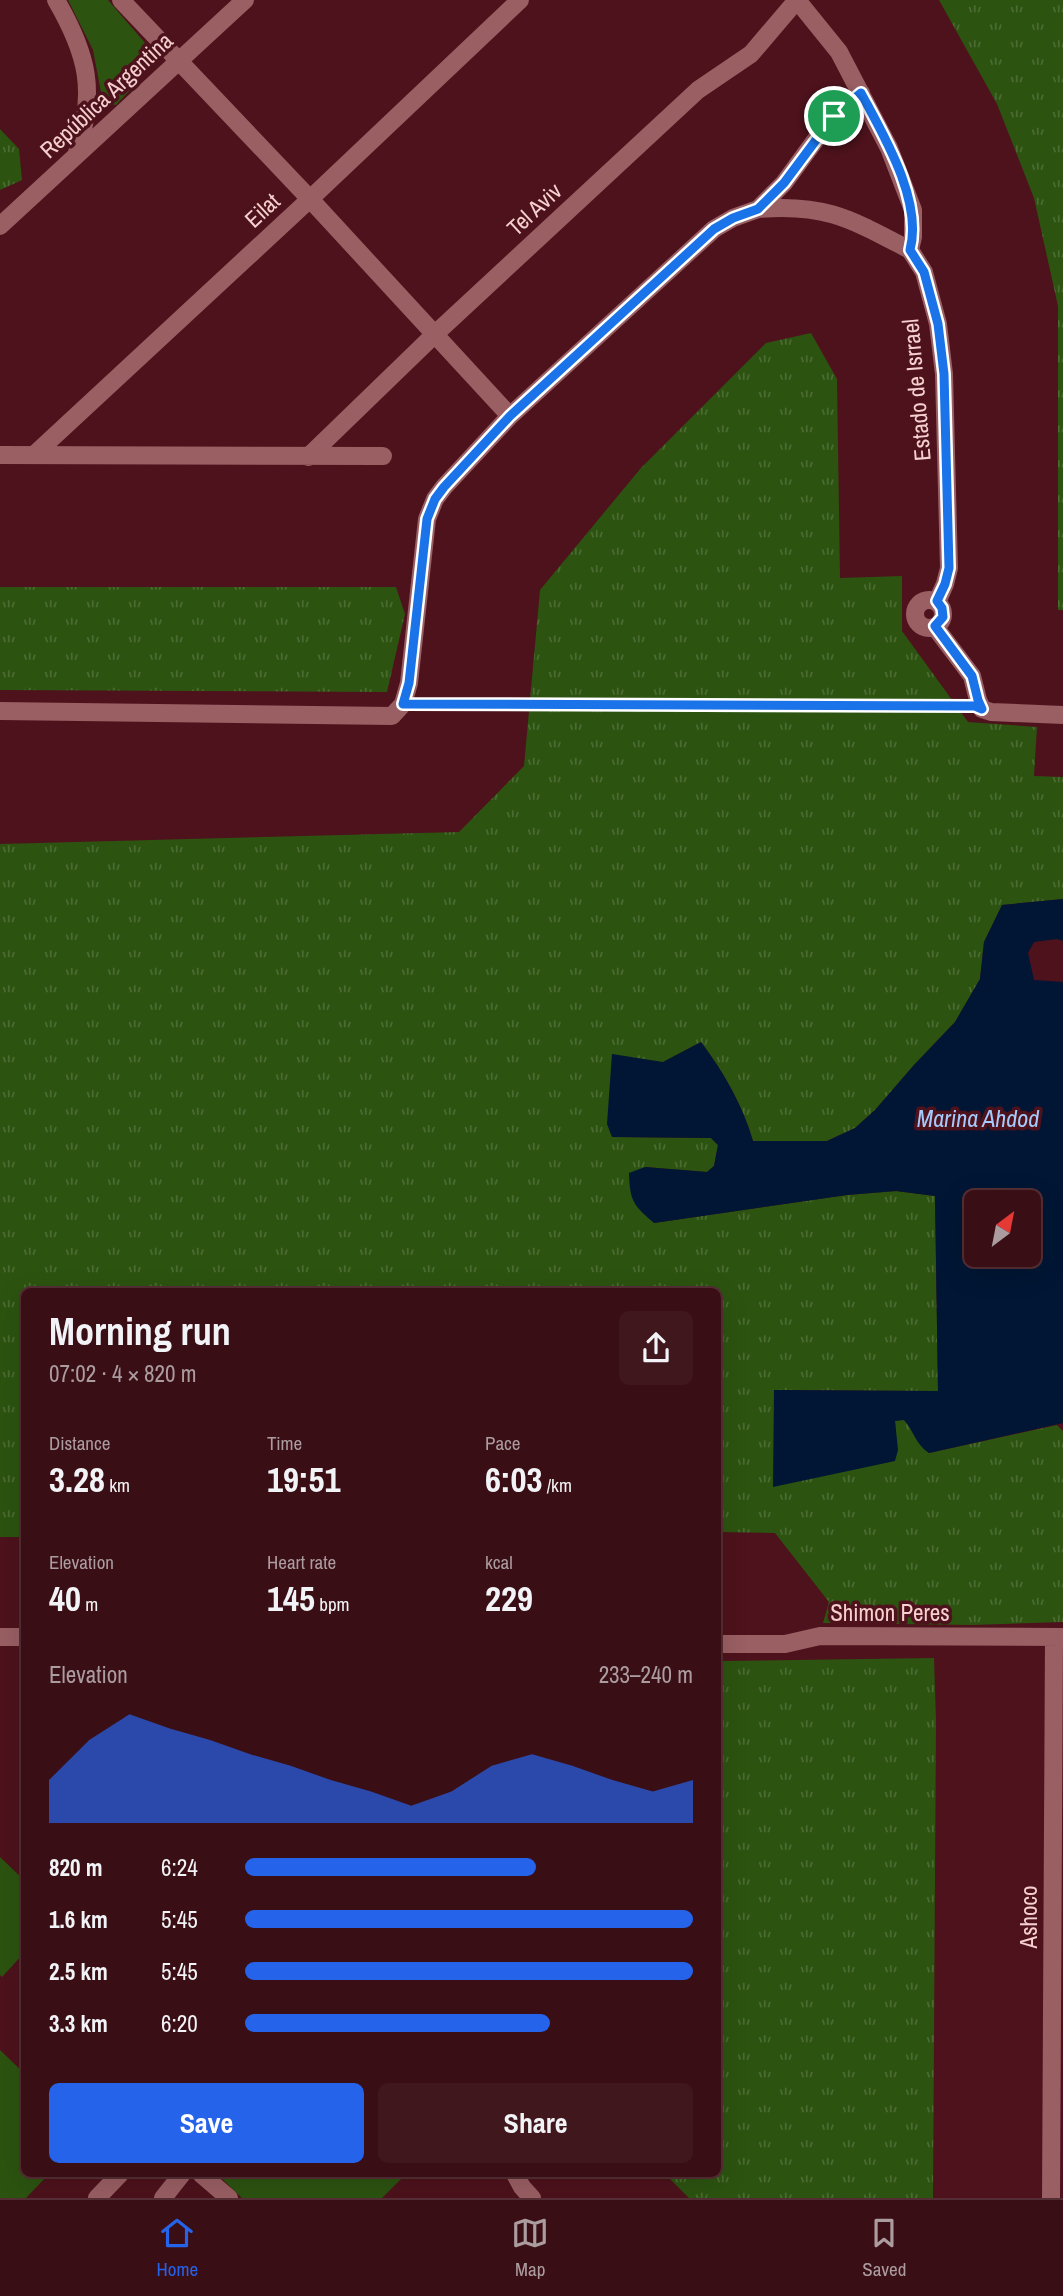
<!DOCTYPE html>
<meta charset="utf-8">
<style>
body{margin:0;font-family:"Archivo Narrow",sans-serif;background:#41171e;color:#f1f3f6;height:100vh;display:flex;flex-direction:column;font-size:26px;white-space:nowrap}
*{box-sizing:border-box;margin:0}
p{font-size:23px;color:#ab9ca0}
.icon{flex:none;width:38px;height:38px;fill:none;stroke:currentColor;stroke-width:2;stroke-linecap:round;stroke-linejoin:round}
.map{position:relative;flex:1;overflow:hidden}
.side{position:absolute;left:21px;top:1288px;width:700px;height:889px;display:flex;flex-direction:column;background:#3a0e15;border-radius:10px;box-shadow:0 7px 28px #0002,0 0 0 2px #542e34}
.side>*{flex:none}
.needle{width:46px;rotate:32deg}
.buttons{position:absolute;left:964px;top:1190px;display:grid;gap:14px}
.buttons a{display:grid;place-items:center;width:77px;height:77px;border-radius:10px;background:#3a0e15;box-shadow:0 7px 28px #0002,0 0 0 2px #542e34;font-size:35px}
.pin{position:absolute;display:grid;place-items:center;width:60px;height:60px;color:#fff;margin:-30px;border:4px solid #fff;border-radius:50%;box-shadow:0 2px 7px #0007}
.round{display:grid;place-items:center;flex:none;width:74px;height:74px;border-radius:10px;background:#41171e}
.overview{display:flex;align-items:center;justify-content:space-between;height:119px;padding:0 28px}
h1{font-size:38px;font-weight:700;line-height:52px}
.stats{display:grid;grid-template-columns:repeat(3,1fr);gap:10px;height:119px;padding:7px 28px}
.stats div{display:grid;align-content:center}
.stats b{font-size:35px;font-weight:700}
.stats small{font-size:19px;font-weight:400}
.stats p{font-size:19px}
.chart{height:196px;padding:14px 28px}
.chart p{display:flex;justify-content:space-between}
.chart svg{width:100%;height:126px;margin-top:7px;fill:#2563eb;opacity:.7}
.button{display:flex;gap:14px;margin-top:auto;padding:14px 28px}
.button a{flex:1;height:80px;border-radius:10px;background:#2563eb;color:#fff;font-size:28px;font-weight:700;line-height:80px;text-align:center}
.button a+a{background:#41171e;color:#f1f3f6}
ul{padding:0 28px;list-style:none;font-size:23px}
li{display:grid;grid-template-columns:112px 84px 1fr;align-items:center;height:52px}
li i{height:18px;border-radius:9px;background:#2563eb}
.tabs{display:flex;justify-content:space-around;align-items:center;height:98px;border-top:2px solid #542e34;background:#3a0e15;font-size:19px;color:#ab9ca0}
.tabs a{display:grid;justify-items:center;gap:4px}
.tabs .on{color:#2563eb}
.map>svg:first-child{display:block}
</style>
<div class="map">
<svg width="1063" height="2198" viewBox="0 0 1063 2198">
<defs>
<pattern id="grass-tufts" width="24" height="20" patternUnits="userSpaceOnUse" patternTransform="scale(1.75)"><rect width="24" height="20" fill="#2c5310"/><path d="M3 7l-1-3M5 7V3M7 7l1-3M15 17l-1-3M17 17v-4M19 17l1-3" fill="none" stroke="#4b6b32"/></pattern>
</defs>
<rect width="100%" height="100%" fill="#4d121c"/>
<path fill="url(#grass-tufts)" d="M939,0H1063V610H1058V306L1034,198L997,104Z
M0,129L19,149L22,180L0,190Z
M811,333L837,379L840,578L902,576V631L968,722L1037,727L1034,776L1063,777V899L1002,905L984,942L980,979L955,1022L914,1065L875,1110L855,1128L827,1141H753C743,1106 723,1071 701,1042L663,1062L612,1137L711,1138L718,1145L714,1166L707,1172L645,1167L654,1223L847,1195L896,1191L935,1196L938,1391L775,1390L896,1435L895,1421L904,1419C915,1432 915,1441 929,1453L1057,1425L1063,1431V1622L972,1625L823,1623L829,1602L775,1533L718,1532V1292H24V1537H0V844L459,832L524,766L540,590L641,468L766,343Z
M0,587H396L405,614L387,692L0,690Z
M934,1658L936,1720L933,2198H689L665,2174H718V1668L722,1661Z"/>
<path fill="#2c5310" d="M68,0H108L159,59L116,105L103,103L93,50Z
M0,1857L24,1880V1953L2,1977L0,1975Z
M0,2050L24,2073V2174H49L26,2198H0Z
M217,2174H406L382,2198H242Z"/>
<path fill="#001634" fill-rule="evenodd" d="M1063,899V941L1057,939L1034,942L1028,953L1034,980L1063,982V1423L929,1453C916,1445 914,1431 904,1420L895,1421L898,1450L895,1461L773,1487L774,1390L938,1391L935,1196L896,1191L847,1195L654,1223C633,1205 630,1201 629,1173L645,1167L707,1172L714,1166L718,1145L711,1138L612,1137L607,1124L612,1054L663,1062L701,1042C723,1071 743,1106 753,1141H827L855,1128L875,1110L914,1065L955,1022L980,979L984,942L1002,905ZM976,1202H1029V1255H976Z"/>
<g fill="none" stroke-linecap="round" stroke-linejoin="round">
<path stroke="#88545b" stroke-width="2.5" stroke-dasharray="3.5 5" stroke-linecap="butt" d="M421,704L963,705"/>
<path stroke="#995f63" stroke-width="18" d="M56,0C88,55 96,91 77,153
M121,0L310,199L510,416
M797,0L839,52L889,148L913,210V237L910,250L924,272L938,324L944,374L949,568L945,584L937,602
M758,209C826,203 852,220 910,250
M0,226L245,0
M35,454L310,199L520,0
M0,455L383,456
M308,457L434,335L698,90L751,54L797,0
M915 614a14 14 0 1 1 28 0a14 14 0 1 1-28 0Z
M935,627L972,676L978,700L982,709L991,712L1063,715
M0,711L392,716L403,704L409,683L427,519L435,499L444,487L510,416L714,229L733,218L758,209L784,183L833,116L861,93
M0,1637H24
M718,1644H785L820,1636L1063,1637
M201,2174L229,2198
M515,2174L522,2187L532,2198
M97,2198L120,2174
M163,2198L182,2174
M1051,2198L1054,1637"/>
</g>
<g fill="none" stroke-linecap="round" stroke-linejoin="round">
<defs>
<path id="route" d="M861,93C884,136 923,201 910,250L924,272L938,324L944,374L949,568L945,584L937,601L942,608L943,617L935,626L972,676L978,700L982,709L975,706L403,704L409,683L427,519L435,499L444,487L510,416L714,229L733,218L758,209L784,183L834,116Z"/>
</defs>
<use href="#route" stroke="#fff" stroke-width="14"/>
<use href="#route" stroke="#1a73e8" stroke-width="9"/>
</g>
<g text-anchor="middle" dominant-baseline="central" stroke-width="7" stroke-linejoin="round" paint-order="stroke">
<g font-size="23" fill="#f6d0d1" stroke="#4d121c">
<text transform="translate(106 95) rotate(-43)">República Argentina</text>
<text transform="translate(534 209) rotate(-43)">Tel Aviv</text>
<text transform="translate(262 210) rotate(-43)">Eilat</text>
<text transform="translate(916 390) rotate(-95)">Estado de Isrrael</text>
<text x="890" y="1612">Shimon Peres</text>
<text transform="translate(1028 1917) rotate(-90)">Ashoco</text>
</g>
<g font-size="24" font-style="italic" fill="#a5cafb" stroke="#4d121c">
<text x="978" y="1118">Marina Ahdod</text>
</g>
</g>
</svg>
<div class="buttons">
<a><svg class="needle" viewBox="-14 -14 28 28"><path d="M0-13l5 13h-10z" fill="#e53935"/><path d="M0 13l5-13h-10z" fill="#ab9ca0"/></svg></a>
</div>
<div class="pin" style="left:834px;top:116px;background:#1e9e55"><svg class="icon" aria-label="arrive" viewBox="0 0 24 24"><path d="M6 21V4h12l-3 4 3 4H6"/></svg></div>
<section class="side">
<div class="overview"><div><h1>Morning run</h1><p>07:02 · 4 × 820 m</p></div><a class="round"><svg class="icon" aria-label="share" viewBox="0 0 24 24"><path d="M12 15V3M7 8l5-5 5 5M5 13v7h14v-7"/></svg></a></div>
<div class="stats">
<div><p>Distance</p><b>3.28<small> km</small></b></div>
<div><p>Time</p><b>19:51</b></div>
<div><p>Pace</p><b>6:03<small> /km</small></b></div>
</div>
<div class="stats">
<div><p>Elevation</p><b>40<small> m</small></b></div>
<div><p>Heart rate</p><b>145<small> bpm</small></b></div>
<div><p>kcal</p><b>229</b></div>
</div>
<div class="chart"><p><span>Elevation</span>233–240 m</p>
<svg viewBox="0 0 160 44" preserveAspectRatio="none"><path d="M0 44V29L10 15L20 6L30 11L40 15L50 20L60 24L70 29L80 33L90 38L100 33L110 24L120 20L130 24L140 29L150 33L160 29V44z"/></svg>
</div>
<ul>
<li><b>820 m</b>6:24<i style="width:65%"></i></li>
<li><b>1.6 km</b>5:45<i style="width:100%"></i></li>
<li><b>2.5 km</b>5:45<i style="width:100%"></i></li>
<li><b>3.3 km</b>6:20<i style="width:68%"></i></li>
</ul>
<div class="button"><a>Save</a><a>Share</a></div>
</section>
</div>
<nav class="tabs">
<a class="on"><svg class="icon" aria-label="home" viewBox="0 0 24 24"><path d="M3 11l9-7 9 7M6 9v11h12V9"/></svg>Home</a>
<a><svg class="icon" aria-label="map" viewBox="0 0 24 24"><path d="M3 6l6-2 6 2 6-2v14l-6 2-6-2-6 2zM9 4v14M15 6v14"/></svg>Map</a>
<a><svg class="icon" aria-label="saved" viewBox="0 0 24 24"><path d="M7 4h10v16l-5-4-5 4z"/></svg>Saved</a>
</nav>
